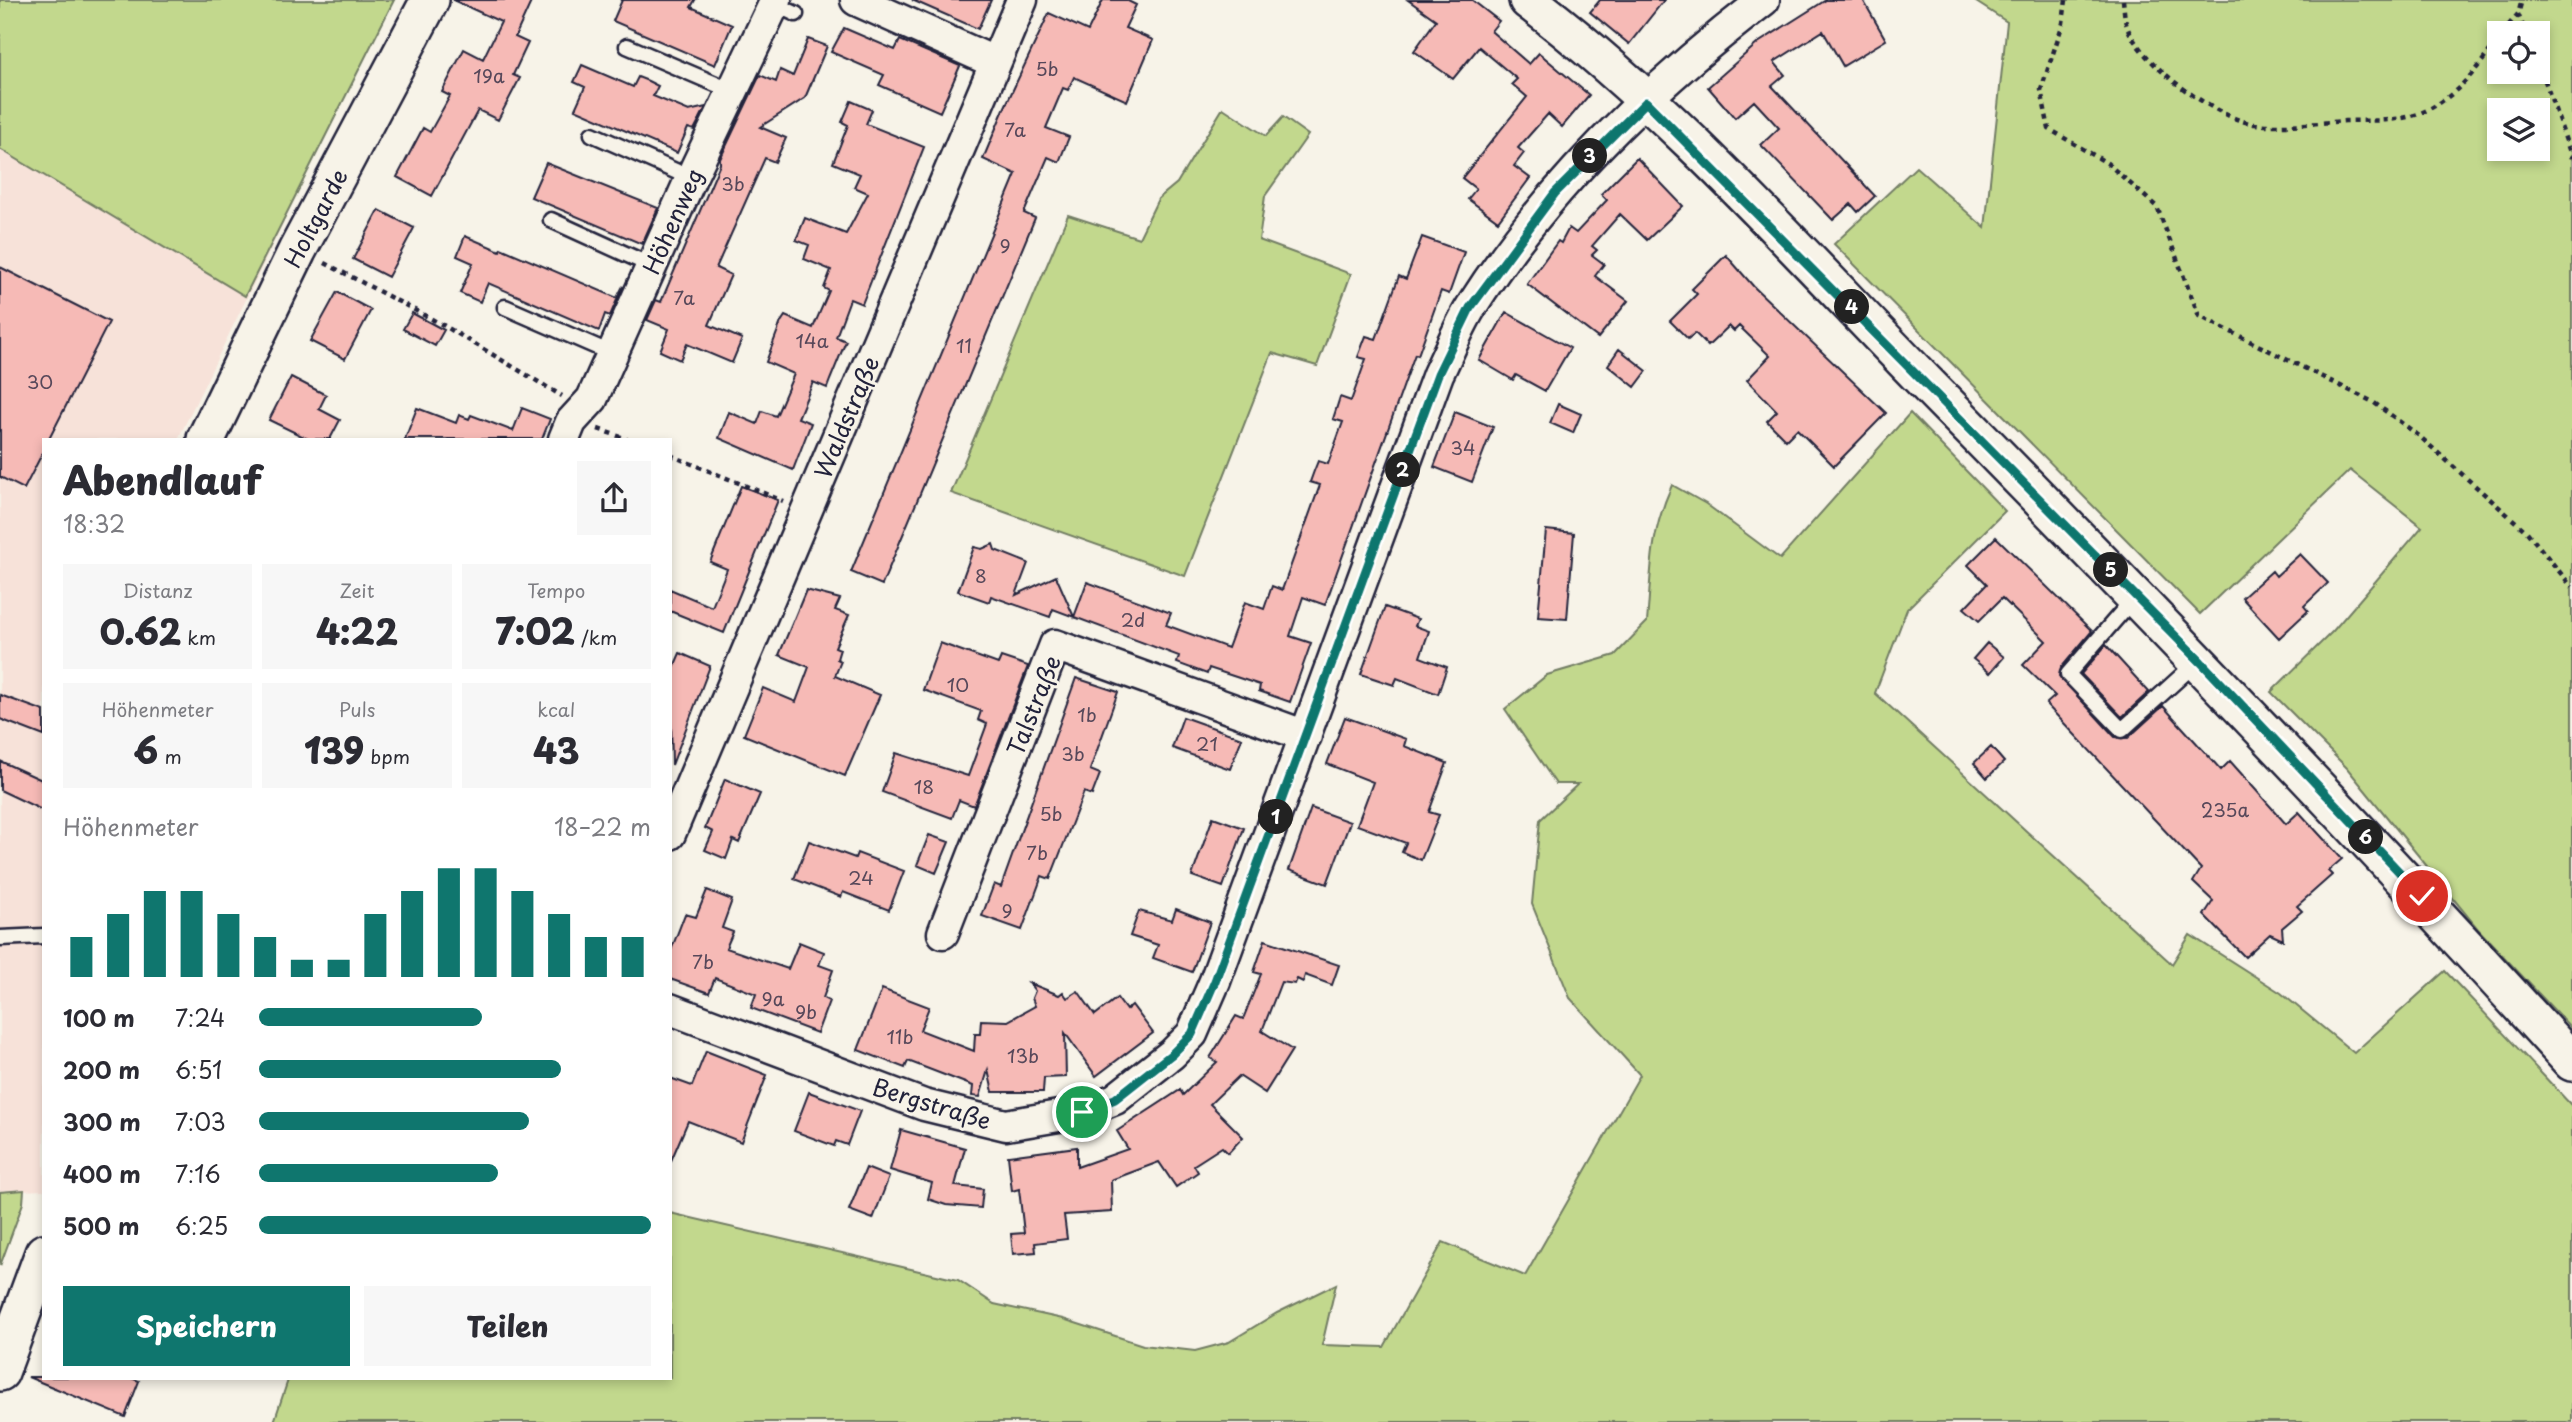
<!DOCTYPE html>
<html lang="de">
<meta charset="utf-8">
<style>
body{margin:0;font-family:"Playpen Sans",sans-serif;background:#f7f7f7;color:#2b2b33;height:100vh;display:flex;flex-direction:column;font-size:26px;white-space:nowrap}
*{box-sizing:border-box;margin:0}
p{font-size:23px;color:#7c7c81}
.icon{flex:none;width:38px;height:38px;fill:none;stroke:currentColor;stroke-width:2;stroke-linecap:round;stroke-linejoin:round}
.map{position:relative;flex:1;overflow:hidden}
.drawer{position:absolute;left:42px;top:438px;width:630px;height:942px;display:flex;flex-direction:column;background:#fff;border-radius:0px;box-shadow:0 4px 10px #0003}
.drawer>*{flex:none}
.controls{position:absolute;left:2487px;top:21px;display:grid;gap:14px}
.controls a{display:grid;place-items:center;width:63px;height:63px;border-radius:0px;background:#fff;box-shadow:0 4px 10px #0003;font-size:35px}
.pin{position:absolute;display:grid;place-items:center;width:60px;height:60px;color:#fff;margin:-30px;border:4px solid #fff;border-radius:50%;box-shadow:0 2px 7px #0007}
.km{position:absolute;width:35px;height:35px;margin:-18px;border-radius:50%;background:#222;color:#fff;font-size:19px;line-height:35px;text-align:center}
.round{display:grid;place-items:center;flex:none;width:74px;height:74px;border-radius:0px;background:#f7f7f7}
.summary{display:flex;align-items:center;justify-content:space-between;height:119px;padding:0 21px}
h1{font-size:38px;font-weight:800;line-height:52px}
.metrics{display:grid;grid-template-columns:repeat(3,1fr);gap:10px;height:119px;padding:7px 21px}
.metrics div{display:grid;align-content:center;border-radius:0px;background:#f7f7f7;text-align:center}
.metrics b{font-size:35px;font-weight:800}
.metrics small{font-size:19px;font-weight:400}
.metrics p{font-size:19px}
.chart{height:196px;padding:14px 21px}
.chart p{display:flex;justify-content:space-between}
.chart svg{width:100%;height:126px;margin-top:7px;stroke:#0f766e;stroke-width:6}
.primary-button{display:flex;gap:14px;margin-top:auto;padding:14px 21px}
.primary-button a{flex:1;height:80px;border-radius:0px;background:#0f766e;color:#fff;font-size:28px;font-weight:800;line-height:80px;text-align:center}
.primary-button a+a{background:#f7f7f7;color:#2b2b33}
ul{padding:0 21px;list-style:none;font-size:23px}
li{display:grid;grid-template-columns:112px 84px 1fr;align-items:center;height:52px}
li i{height:18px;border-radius:9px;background:#0f766e}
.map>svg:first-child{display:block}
</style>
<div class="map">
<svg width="2572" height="1422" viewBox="0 0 2572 1422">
<rect width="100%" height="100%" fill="#f7f3e8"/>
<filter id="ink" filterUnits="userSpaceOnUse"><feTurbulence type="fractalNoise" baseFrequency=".0143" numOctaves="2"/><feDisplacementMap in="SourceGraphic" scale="14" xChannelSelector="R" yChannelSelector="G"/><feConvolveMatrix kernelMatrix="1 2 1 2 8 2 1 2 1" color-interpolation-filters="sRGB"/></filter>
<g filter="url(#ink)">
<path fill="#f7e2d9" d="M366,53L178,439H44V1190L0,1192V149L245,296Z"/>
<path fill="#c2d88d" stroke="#727d64" stroke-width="2" fill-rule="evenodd" d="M0,0H394L245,296L0,149Z
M1973,0H2572V1029L2478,929L2347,768L2271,692L2333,631L2422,527L2350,470L2200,614L1834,244L1916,167L1985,228L2007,22ZM2499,33H2538V72H2499ZM2499,110H2538V149H2499Z
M1223,108L1266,136L1283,117L1308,135L1265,196L1259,240L1351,274L1317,366L1272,353L1185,576L951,493L1068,215L1139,238L1158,199L1177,183Z
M1910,413L2005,511L1907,609L1875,693L2172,964L2190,935L2281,993L2354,1053L2445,971L2572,1106V1422H274L289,1377H670V1213L958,1280L994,1304L1063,1319L1143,1345L1195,1351L1229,1342L1277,1313L1336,1284L1322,1345L1384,1347L1443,1242L1525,1276L1640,1075L1570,998L1532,904L1540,820L1578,784H1556L1505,709L1547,675L1615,655L1647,622C1652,569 1649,536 1672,485L1706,504L1780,559Z
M24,1190L23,1203L0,1266V1192Z"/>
<path fill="#f6bab6" stroke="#22223b" stroke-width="2" d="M453,0H532L515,37L528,43L513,75L520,78L498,120L478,110L432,196L397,177L423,128L430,132L450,96L442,92L464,49L483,59L501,22Z
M622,0H695L691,7L732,25L715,65L613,21Z
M912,0H991L978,29Z
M1103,0H1126L1136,5L1125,28L1153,40L1127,101L1074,77L1068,90L1063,88L1046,128L1069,137L1059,162L1048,157L1024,213L1035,218L882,585L851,572L1016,174L983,159L1004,109L1049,13L1088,31Z
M1408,0H1472L1499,21L1491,31L1529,64L1539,53L1589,95L1562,127L1548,114L1518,148L1524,153L1514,166L1530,178L1498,221L1468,199L1476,189L1462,178L1527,97L1512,84L1517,79L1479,47L1453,79L1414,51L1436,20Z
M1600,0H1664L1629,44L1590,12Z
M1826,0H1863L1886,40L1843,66L1823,31L1774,62L1785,75L1772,86L1875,196L1858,212L1851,204L1833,220L1761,145L1779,128L1754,101L1735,118L1708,87L1758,43Z
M844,28L895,50L900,40L960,66L940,112L879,85L884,75L831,52Z
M808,39L827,46L805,98L760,127L786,138L775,162L765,158L716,268L731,275L709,325L742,339L732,363L687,344L680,360L660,351L669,329L647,320L656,300L661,302L720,164V159L760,75L776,82L780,70L793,76Z
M582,65L633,87L638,77L648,81L658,86L653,96L689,111L706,107L694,130L688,128L677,153L575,109L585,87L574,82Z
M851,101L872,110L866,124L924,147L862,304L850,299L836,337L846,341L830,380L827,388L813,382L798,418L811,423L793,470L719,438L729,412L757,424L762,411L776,416L794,374L766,362L781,322L785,316L813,328L829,291L824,288L831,270L804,259L809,245L796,240L805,218L846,234L868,193L854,187L860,174L833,163L848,125L842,122Z
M1637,158L1683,206L1647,240L1620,214L1592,246L1597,250L1592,255L1604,264L1595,276L1628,301L1598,338L1527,284L1558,241L1561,243L1569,228L1576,233L1607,200L1601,194Z
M546,163L658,208L642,244L531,197Z
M379,210L414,228L388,277L353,259Z
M465,236L500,251L501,248L617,298L623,286L610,316L605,314L599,331L488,283L480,302L460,293L473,263L457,256Z
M1422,237L1464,252L1449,294L1441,291L1418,355L1415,354L1325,605L1303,597L1290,636L1311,643L1290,702L1259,691L1260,685L1209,668L1207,674L1177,663L1179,656L1053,609L1050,617L991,596L989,602L958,591L974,547L982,549L993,544L995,550L1028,563L1016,595L1056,576L1074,617L1087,582L1171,613L1166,625L1228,648L1245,602L1264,609L1272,586L1282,590L1320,485L1310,482L1314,471L1318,461L1328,464L1343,422L1333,419L1340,397L1351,401L1366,359L1358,357L1366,336L1376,339L1399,276L1406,279Z
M1726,255L1754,287L1886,413L1834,466L1797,429L1786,440L1767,421L1777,411L1747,380L1770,356L1739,326L1734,331L1729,326L1708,346L1695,333L1688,339L1670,321L1697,294L1692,289Z
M0,267L109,322L49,439H44V450L24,489L0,477Z
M337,292L371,310L345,359L310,341Z
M1506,312L1570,348L1545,391L1516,375L1513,380L1479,360Z
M412,313L444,330L435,346L403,329Z
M1619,349L1647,371L1635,387L1608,365Z
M291,377L326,395L319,409L340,420L330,439H308L269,420Z
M1558,404L1581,414L1573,433L1550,423Z
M417,408L456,423L459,415L469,419L471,415L513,431L522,408L550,419L542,439H405Z
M1455,412L1493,427L1472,482L1434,467Z
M741,486L778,500L724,633L670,611V589L712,607L727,569L710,562Z
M1546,530L1574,533L1567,619L1538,617Z
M1996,537L2092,631L2061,668L2059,676L2115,737L2128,738L2163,706L2221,770L2230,761L2286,824L2299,812L2342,859L2328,871L2332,875L2297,906L2302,911L2282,928L2283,940L2270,934L2245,957L2204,915L2213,901L2193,882L2201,869L2046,704L2055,696L2023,665L2046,641L2002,598L1979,621L1964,608L1987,584L1968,565Z
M2300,554L2328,583L2304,606L2308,611L2279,638L2242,598L2272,571L2276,576Z
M806,590L840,599L835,610L849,615L835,647L840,649L837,659L841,661L835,676L880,695L845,776L744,735L763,688L796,702L809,667L779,655Z
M1385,607L1418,619L1415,626L1429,631L1420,657L1447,667L1438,694L1397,678L1394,685L1361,674Z
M940,643L998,664L1001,657L1028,666L974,806L959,800L952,818L882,792L896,753L968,776L987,724L978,720L981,711L923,690Z
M1987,643L2004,657L1990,673L1973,659Z
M2106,645L2149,692L2122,717L2081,674Z
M680,653L710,666L672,765L670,676Z
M1076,678L1118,692L1090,770L1100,774L1092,795L1084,792L1050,879L1042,876L1022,930L982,916L994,884L1001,887Z
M0,695L44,711V736L0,719Z
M1183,717L1242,738L1230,769L1172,748Z
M1345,717L1406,739L1404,746L1447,763L1429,812L1439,815L1421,860L1402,852L1406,843L1357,825L1373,782L1327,764Z
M1991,747L2004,762L1987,778L1974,763Z
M0,761L44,781V811L0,790Z
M725,779L760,794L739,843L733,840L726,859L705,850L713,832L705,828Z
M1311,808L1350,822L1327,884L1289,870Z
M1213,817L1244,828L1223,887L1192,876Z
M929,835L949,842L936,873L917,865Z
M809,841L855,858L857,853L904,871L889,910L843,892L841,897L794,879Z
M707,890L732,900L722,928L733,932L726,948L788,969L799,942L824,952L819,965L833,970L823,998L829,1001L817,1033L751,1008L756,994L715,978L709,993L670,979V953L685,914L696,917Z
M1176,909L1210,922L1192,972L1153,958L1158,945L1130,936L1139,911L1172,920Z
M1265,940L1339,965L1332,985L1305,975L1303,982L1297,979L1295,984L1281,982L1262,1031L1292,1050L1265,1093L1239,1076L1210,1104L1243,1137L1228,1153L1222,1147L1194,1165L1198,1172L1176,1187L1159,1162L1111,1180L1112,1212L1064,1215L1067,1239L1035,1243L1036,1252L1013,1254L1011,1234L1024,1233L1019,1189L1012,1191L1008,1156L1077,1147V1167L1128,1149L1117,1131L1180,1090L1183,1095L1217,1062L1210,1058L1236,1016L1243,1019L1261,974L1254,972Z
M1029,983L1059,995L1063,992L1067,998L1078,991L1095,1015L1117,998L1126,1010L1132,1005L1153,1033L1096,1076L1065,1033L1066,1077L1044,1078L1043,1092H993L988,1070L980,1097L972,1096L973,1086L908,1061L905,1068L858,1050L882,989L929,1007L920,1030L974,1051L975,1034H980L981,1020L1008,1021L1035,1006L1032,998L1035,991Z
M706,1051L767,1075L741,1142L688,1121L670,1163V1078L692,1086Z
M809,1092L860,1111L847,1145L836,1141L834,1146L794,1131Z
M901,1130L965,1148L955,1186L983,1189L981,1208L946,1205L928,1199L932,1183L890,1170Z
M866,1168L889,1177L873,1219L849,1210Z
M28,1377H129L139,1381L125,1417Z"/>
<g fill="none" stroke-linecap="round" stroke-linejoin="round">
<defs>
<path id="service" d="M772,3L796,14
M627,46L732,91
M592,134L691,178
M551,220L652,266
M505,307L613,354
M2135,597L2068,674L2122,730L2198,661
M0,938L44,936"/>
<path id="minor" d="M856,0L994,62
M564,439L571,422L592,399L691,178L776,0
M670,834L1022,0
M943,933L1055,645L1306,736
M670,1009L924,1105L1006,1125L1082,1112L1115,1099L1172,1054L1192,1034L1215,981L1438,374C1449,352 1458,328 1471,307C1546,188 1653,85 1764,0"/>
<path id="tertiary" d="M1528,0C1674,111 1799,253 1927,384C2146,606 2362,831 2572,1062
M206,439L297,251L430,0
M0,1372L44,1253"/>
</defs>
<use href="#service" stroke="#22223b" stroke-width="19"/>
<use href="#minor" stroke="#22223b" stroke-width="35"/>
<use href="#tertiary" stroke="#22223b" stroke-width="42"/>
<path stroke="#22223b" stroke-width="4.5" stroke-dasharray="5 5" stroke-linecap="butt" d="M2066,0L2063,23L2041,90L2049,129L2107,163L2157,207L2199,316L2373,402L2418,435L2527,532L2572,587
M2123,0C2124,8 2124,19 2127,26C2139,63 2217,119 2255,124C2284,127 2316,123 2345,121C2374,120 2403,123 2429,109C2459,94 2480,65 2499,38
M2518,14L2526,33
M2502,33L2518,14L2522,0
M2538,61L2572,158
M325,263L443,325L562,396
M598,429L627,439
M670,455L783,501"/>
<use href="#service" stroke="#f7f3e8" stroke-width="14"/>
<use href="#minor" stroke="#f7f3e8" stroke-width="30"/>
<use href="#tertiary" stroke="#f7f3e8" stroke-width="37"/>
</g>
</g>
<g fill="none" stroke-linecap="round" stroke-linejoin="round" filter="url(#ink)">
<defs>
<path id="route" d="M1082,1112L1115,1099L1172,1054L1192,1034L1215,981L1438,374L1470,308L1555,193L1646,102L2201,662L2422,896"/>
</defs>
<use href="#route" stroke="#fff" stroke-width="14"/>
<use href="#route" stroke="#0f766e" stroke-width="9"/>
</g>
<g text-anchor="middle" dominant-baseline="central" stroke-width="6" stroke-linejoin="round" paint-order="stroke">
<g font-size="19" fill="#57485a">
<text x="1047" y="68">5b</text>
<text x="489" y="75">19a</text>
<text x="1015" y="129">7a</text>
<text x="733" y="183">3b</text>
<text x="1005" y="245">9</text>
<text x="684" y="297">7a</text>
<text x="812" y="340">14a</text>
<text x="964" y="345">11</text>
<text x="40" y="381">30</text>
<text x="1463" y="447">34</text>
<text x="981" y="575">8</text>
<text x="1133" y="619">2d</text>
<text x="958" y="684">10</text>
<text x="1087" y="714">1b</text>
<text x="1207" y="743">21</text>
<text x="1073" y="753">3b</text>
<text x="924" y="786">18</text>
<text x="2225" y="809">235a</text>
<text x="1051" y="813">5b</text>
<text x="1037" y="852">7b</text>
<text x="861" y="877">24</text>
<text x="1007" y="910">9</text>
<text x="703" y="961">7b</text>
<text x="773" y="998">9a</text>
<text x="806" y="1011">9b</text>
<text x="900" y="1036">11b</text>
<text x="1023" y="1055">13b</text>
</g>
<g font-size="23" fill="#22223b" stroke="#f7f3e8">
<text transform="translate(315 218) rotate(-62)">Holtgarde</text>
<text transform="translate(672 221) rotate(-66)">Höhenweg</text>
<text transform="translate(846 417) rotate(-67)">Waldstraße</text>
<text transform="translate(1033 705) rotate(-68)">Talstraße</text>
<text transform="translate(932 1103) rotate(17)">Bergstraße</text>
</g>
</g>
</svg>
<div class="controls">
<a><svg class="icon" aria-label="locate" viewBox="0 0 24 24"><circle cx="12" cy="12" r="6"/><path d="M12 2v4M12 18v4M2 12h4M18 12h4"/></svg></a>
<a><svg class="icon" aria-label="layers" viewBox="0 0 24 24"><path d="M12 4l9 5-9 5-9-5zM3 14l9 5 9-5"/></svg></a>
</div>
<div class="pin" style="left:1082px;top:1112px;background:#1e9e55"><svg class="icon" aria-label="arrive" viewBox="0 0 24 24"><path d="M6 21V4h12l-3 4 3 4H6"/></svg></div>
<div class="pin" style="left:2422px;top:896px;background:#d93025"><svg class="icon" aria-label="check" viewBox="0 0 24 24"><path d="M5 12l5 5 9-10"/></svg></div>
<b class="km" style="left:1276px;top:817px">1</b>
<b class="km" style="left:1403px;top:470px">2</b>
<b class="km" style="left:1590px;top:156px">3</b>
<b class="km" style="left:1852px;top:307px">4</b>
<b class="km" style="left:2111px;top:570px">5</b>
<b class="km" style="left:2366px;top:837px">6</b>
<section class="drawer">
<div class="summary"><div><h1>Abendlauf</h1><p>18:32</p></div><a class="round"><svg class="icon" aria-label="share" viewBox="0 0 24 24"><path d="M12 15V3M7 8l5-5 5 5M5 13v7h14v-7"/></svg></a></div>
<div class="metrics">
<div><p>Distanz</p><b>0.62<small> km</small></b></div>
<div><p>Zeit</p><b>4:22</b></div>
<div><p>Tempo</p><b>7:02<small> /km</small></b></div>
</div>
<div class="metrics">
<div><p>Höhenmeter</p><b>6<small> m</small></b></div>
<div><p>Puls</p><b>139<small> bpm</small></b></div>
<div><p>kcal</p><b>43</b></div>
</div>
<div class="chart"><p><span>Höhenmeter</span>18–22 m</p>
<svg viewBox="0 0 160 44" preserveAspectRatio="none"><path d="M5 44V30M15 44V22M25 44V14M35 44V14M45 44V22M55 44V30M65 44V38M75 44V38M85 44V22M95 44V14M105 44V6M115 44V6M125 44V14M135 44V22M145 44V30M155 44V30"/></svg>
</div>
<ul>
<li><b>100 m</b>7:24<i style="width:57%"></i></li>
<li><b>200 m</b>6:51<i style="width:77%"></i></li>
<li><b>300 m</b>7:03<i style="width:69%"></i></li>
<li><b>400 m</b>7:16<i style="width:61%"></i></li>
<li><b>500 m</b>6:25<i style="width:100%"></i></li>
</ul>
<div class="primary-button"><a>Speichern</a><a>Teilen</a></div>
</section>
</div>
